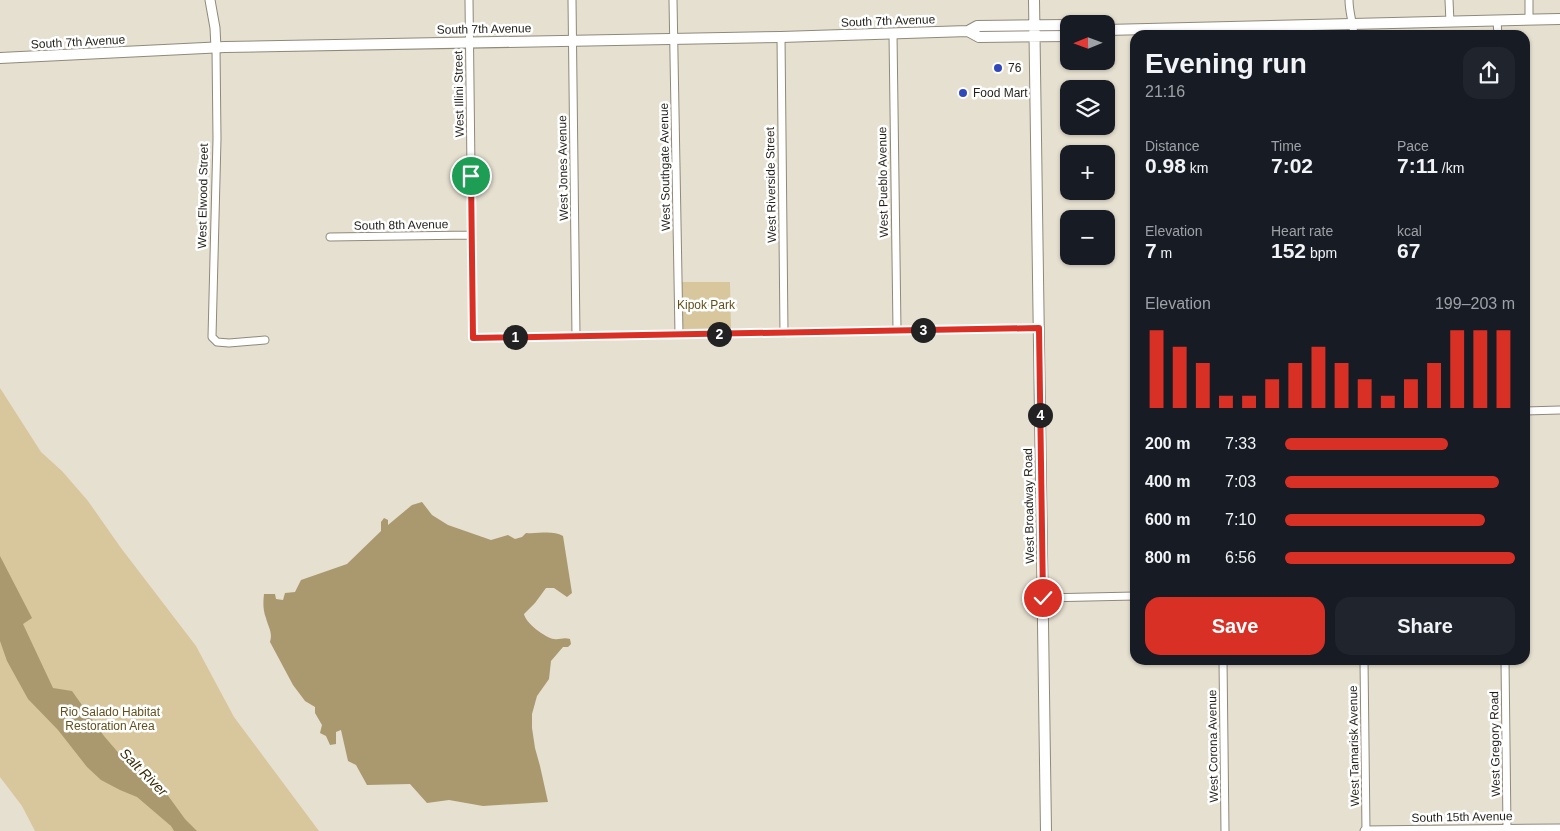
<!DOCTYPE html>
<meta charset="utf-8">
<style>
body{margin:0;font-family:Arial,sans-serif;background:#20242c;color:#f1f3f6;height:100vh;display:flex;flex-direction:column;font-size:19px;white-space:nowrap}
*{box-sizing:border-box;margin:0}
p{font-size:16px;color:#9ea1a6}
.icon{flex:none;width:28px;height:28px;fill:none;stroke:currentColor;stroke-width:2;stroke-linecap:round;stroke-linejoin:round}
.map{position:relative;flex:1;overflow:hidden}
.panel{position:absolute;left:1130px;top:30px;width:400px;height:635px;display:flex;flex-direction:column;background:#171b24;border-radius:15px;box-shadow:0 1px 4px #0004}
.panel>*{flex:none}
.needle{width:32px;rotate:269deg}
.tools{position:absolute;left:1060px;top:15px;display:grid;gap:10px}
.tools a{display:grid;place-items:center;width:55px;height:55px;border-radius:10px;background:#171b24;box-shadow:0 1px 4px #0004;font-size:25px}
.pin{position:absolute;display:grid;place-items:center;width:42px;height:42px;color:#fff;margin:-21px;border:2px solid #fff;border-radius:50%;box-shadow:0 1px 5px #0007}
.km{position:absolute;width:25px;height:25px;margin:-12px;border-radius:50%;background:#222;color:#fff;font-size:14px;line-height:25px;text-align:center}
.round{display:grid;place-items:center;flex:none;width:52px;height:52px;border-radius:15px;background:#20242c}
.summary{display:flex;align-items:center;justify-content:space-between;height:85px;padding:0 15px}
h1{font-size:28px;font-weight:700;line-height:38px}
.stats{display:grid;grid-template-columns:repeat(3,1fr);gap:8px;height:85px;padding:5px 15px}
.stats div{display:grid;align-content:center}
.stats b{font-size:21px;font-weight:700}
.stats small{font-size:14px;font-weight:400}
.stats p{font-size:14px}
.chart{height:140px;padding:10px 15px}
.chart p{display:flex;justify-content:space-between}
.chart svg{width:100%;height:90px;margin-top:5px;stroke:#d93025;stroke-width:6}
.action{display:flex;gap:10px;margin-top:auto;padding:10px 15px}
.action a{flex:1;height:58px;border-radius:15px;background:#d93025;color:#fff;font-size:20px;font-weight:700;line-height:58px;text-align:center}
.action a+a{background:#20242c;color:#f1f3f6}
ul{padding:0 15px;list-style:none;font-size:16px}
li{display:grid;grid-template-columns:80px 60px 1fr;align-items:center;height:38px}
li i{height:12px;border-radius:6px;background:#d93025}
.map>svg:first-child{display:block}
</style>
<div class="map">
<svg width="1560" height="831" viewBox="0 0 1560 831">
<rect width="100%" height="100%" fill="#e6e0d0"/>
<path fill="#d8c79c" d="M682,282H730L731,328L683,329Z
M0,388L41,452L62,471L88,501L121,548L196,646L234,717L319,831H35L22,806L0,777Z"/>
<path fill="#aa996e" d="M422,502L432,515L448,525L491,540L508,535L515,539L522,537L526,533C538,534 553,530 563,536L572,593L567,597L554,588H546L535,603L524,614C525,622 545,638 554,639C560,640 563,637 570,639L571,644L568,647H563L551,661L549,679L537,696L532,714V728L535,748L540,766L548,802L483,806L449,800L427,803L410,784L367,785L356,765L348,761L341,730L336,732V744L330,745L326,736L320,733L322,725L315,713V707L305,701L293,685L270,642C273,632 268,627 266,618C263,611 263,602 264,594H275L276,599L283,600L285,593L295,592L301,580L347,564L381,531V522L384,518L388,520V525L412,505Z
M0,556L32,618L23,624L53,688L72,691L104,736L122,757L161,786L185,819L197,831H174L171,826L137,797L120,790L101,780L87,767L58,730L28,699L7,661L0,641Z"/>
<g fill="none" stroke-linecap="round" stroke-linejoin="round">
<defs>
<path id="minor" d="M469,0L473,338L1039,328
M572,0L576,336
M673,0L679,334
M1349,0C1349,12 1353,23 1354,35
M1449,0L1450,22
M1529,0V20
M1497,21L1498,35
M893,34L897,330
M781,37L784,333
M216,48L217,139L212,337L217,342L229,343L265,340
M330,237L472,235
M1525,411L1560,410
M1043,598L1135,596
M1223,660L1225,831
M1364,660L1366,831
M1505,660L1507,829"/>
<path id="tertiary" d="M210,0L215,28L216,48
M1365,831L1560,829"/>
<path id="secondary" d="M1034,0L1046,831
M1106,30L1560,19
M968,31L979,37L1069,36
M0,58L225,47L781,37L968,31L977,26L1069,25"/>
</defs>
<use href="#minor" stroke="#8f897a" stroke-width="9"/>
<use href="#tertiary" stroke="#8f897a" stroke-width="11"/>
<use href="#secondary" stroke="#8f897a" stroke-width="12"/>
<use href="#minor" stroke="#fff" stroke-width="7"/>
<use href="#tertiary" stroke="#fff" stroke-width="9"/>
<use href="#secondary" stroke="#fff" stroke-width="10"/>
</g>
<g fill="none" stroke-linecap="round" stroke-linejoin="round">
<defs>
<path id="route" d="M471,176L473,338L1039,328L1043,598"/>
</defs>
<use href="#route" stroke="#fff" stroke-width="10"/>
<use href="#route" stroke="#d93025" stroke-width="6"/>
</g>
<g fill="#3048b9" stroke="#fff" stroke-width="2">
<circle cx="998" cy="68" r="5"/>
<circle cx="963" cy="93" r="5"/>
</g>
<g text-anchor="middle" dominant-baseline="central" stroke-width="5" stroke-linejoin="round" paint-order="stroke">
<g font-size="12" fill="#211f19" stroke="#fff">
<text transform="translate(888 21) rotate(-2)">South 7th Avenue</text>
<text transform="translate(484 29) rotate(-1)">South 7th Avenue</text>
<text transform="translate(78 42) rotate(-3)">South 7th Avenue</text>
<text transform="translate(459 94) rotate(-91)">West Illini Street</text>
<text transform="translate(665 167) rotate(-91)">West Southgate Avenue</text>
<text transform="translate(563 168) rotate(-91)">West Jones Avenue</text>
<text transform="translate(883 182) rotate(-91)">West Pueblo Avenue</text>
<text transform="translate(771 185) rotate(-91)">West Riverside Street</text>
<text transform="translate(203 196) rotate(-89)">West Elwood Street</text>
<text transform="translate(401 225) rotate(-1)">South 8th Avenue</text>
<text transform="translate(1029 506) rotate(-91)">West Broadway Road</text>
<text transform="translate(1495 744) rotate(-91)">West Gregory Road</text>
<text transform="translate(1213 746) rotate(-91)">West Corona Avenue</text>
<text transform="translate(1354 746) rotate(-91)">West Tamarisk Avenue</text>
<text transform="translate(1462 817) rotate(-1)">South 15th Avenue</text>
</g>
<g font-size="12" fill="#211f19" stroke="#fff" text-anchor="start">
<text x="1008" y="68">76</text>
<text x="973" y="93">Food Mart</text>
</g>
<g font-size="12" fill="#63501c" stroke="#fff">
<text x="706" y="305">Kipok Park</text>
<text x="110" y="712">Rio Salado Habitat<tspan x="110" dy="14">Restoration Area</tspan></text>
</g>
<g font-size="14" font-style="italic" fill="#352803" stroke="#fff">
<text transform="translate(144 772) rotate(45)">Salt River</text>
</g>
</g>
</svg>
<div class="tools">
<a><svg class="needle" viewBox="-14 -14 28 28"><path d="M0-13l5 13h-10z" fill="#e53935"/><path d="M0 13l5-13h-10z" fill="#9ea1a6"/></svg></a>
<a><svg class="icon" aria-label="layers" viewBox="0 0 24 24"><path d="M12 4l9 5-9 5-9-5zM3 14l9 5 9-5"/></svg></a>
<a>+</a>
<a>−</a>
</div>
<div class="pin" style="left:471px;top:176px;background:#1e9e55"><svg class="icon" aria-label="arrive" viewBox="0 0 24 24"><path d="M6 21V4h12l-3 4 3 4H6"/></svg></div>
<div class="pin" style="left:1043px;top:598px;background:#d93025"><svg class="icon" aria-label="check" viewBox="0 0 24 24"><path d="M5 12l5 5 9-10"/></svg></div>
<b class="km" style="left:515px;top:337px">1</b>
<b class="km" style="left:719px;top:334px">2</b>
<b class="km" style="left:923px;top:330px">3</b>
<b class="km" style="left:1040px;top:415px">4</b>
<section class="panel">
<div class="summary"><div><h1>Evening run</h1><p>21:16</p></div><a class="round"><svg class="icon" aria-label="share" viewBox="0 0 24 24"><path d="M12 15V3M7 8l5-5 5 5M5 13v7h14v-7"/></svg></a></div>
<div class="stats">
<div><p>Distance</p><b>0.98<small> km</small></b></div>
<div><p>Time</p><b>7:02</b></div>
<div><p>Pace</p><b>7:11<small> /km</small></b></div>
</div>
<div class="stats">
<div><p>Elevation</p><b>7<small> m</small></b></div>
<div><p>Heart rate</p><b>152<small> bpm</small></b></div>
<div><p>kcal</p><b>67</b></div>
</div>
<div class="chart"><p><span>Elevation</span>199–203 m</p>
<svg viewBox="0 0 160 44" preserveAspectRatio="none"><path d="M5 44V6M15 44V14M25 44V22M35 44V38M45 44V38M55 44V30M65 44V22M75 44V14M85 44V22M95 44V30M105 44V38M115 44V30M125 44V22M135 44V6M145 44V6M155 44V6"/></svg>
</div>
<ul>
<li><b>200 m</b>7:33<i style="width:71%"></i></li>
<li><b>400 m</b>7:03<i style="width:93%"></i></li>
<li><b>600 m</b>7:10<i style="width:87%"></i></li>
<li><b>800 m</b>6:56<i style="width:100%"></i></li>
</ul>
<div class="action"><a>Save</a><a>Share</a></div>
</section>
</div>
